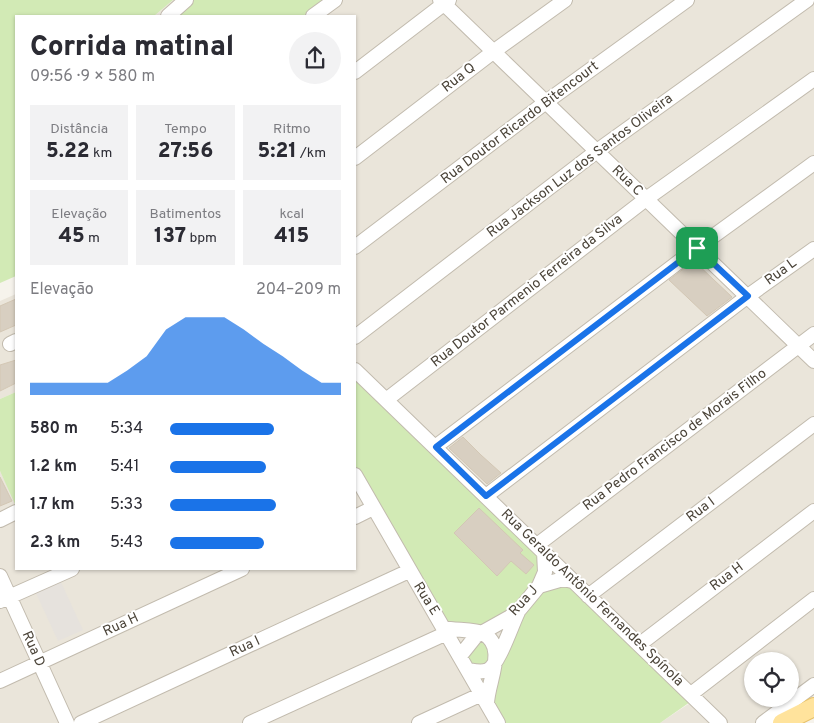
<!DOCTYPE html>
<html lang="pt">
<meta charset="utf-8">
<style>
body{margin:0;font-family:Overpass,sans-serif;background:#f2f2f3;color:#2b2b33;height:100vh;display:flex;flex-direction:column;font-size:19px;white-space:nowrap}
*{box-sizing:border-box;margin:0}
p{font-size:16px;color:#7c7c81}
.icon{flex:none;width:28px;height:28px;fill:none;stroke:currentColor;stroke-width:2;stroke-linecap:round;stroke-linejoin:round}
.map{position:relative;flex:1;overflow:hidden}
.sheet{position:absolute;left:15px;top:15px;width:341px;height:555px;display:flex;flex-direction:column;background:#fff;border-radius:0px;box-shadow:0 1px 4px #0004}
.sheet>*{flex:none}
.controls{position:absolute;left:744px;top:652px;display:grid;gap:10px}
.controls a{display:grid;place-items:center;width:55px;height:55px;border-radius:50%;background:#fff;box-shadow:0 1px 4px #0004;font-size:25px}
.pin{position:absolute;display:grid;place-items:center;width:42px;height:42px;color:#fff;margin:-21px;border-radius:10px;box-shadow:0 2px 8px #0006}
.round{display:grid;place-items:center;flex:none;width:52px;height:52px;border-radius:26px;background:#f2f2f3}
.summary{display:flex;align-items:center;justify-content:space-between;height:85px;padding:0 15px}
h1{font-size:28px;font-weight:800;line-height:38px}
.metrics{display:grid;grid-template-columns:repeat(3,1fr);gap:8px;height:85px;padding:5px 15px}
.metrics div{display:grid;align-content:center;border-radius:0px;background:#f2f2f3;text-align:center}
.metrics b{font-size:21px;font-weight:800}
.metrics small{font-size:14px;font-weight:400}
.metrics p{font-size:14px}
.chart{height:140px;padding:10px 15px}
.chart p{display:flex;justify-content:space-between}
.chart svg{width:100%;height:90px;margin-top:5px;fill:#1a73e8;opacity:.7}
ul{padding:0 15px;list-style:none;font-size:16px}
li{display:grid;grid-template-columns:80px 60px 1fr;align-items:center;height:38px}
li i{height:12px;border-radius:6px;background:#1a73e8}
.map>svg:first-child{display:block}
</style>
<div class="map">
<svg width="814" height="723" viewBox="0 0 814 723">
<rect width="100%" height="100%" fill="#f6f3ec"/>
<path fill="#eae5da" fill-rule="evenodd" d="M173,0H814V696L774,723H660L690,703L504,723H0V471L16,503V569H355V465L441,617L355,376V16H154ZM752,661H790V699H752Z
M16,294V392L0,399V301Z"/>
<path fill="#e6e2dd" d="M60,580L83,630L58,641L35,591Z"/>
<path fill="#d2eab5" d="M0,0H173L154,16H16V276L0,283Z
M191,0H325L303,16H173Z
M355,376L535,548C536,551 538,555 538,559C541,582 510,613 490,622C475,628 454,626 441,617L355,465Z
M16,392V503L15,504L0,471V399Z
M554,583L569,586L586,599L690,702L660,723H504L493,705L496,677L517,624L541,589Z
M479,639L489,642L490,661L482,666L472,665L466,657Z"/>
<path fill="#d8cfc1" stroke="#d3c7b4" d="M694,261L732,297L707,316L669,280Z
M16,299V325L0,332V306Z
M16,360V383L0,391V365Z
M463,437L481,455L501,473L487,484L449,448Z
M0,477L12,501L0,506Z
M479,508L523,550L520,553L534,565L526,574L511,561L497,576L454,533Z"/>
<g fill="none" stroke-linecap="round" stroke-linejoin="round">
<defs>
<path id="minor" d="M440,0L814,361
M168,16L186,0
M313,16L335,0
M355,72L449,0
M355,158L493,52L565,0
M355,247L546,102L687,0
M355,337L597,151L807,0
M10,344L16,341
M355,370L720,723
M386,400L646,199L814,79
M435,447L697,248L814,163
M355,475L498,723
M486,496L748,296L814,249
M355,517L373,508
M0,520L16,512
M537,545L814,334
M0,576L67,723
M539,586L563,579L572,581
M588,596L814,424
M0,601L72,569
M444,628C453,630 476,630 482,633C509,646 487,682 487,704
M640,644L814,511
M460,656L476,636L510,617L520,609L539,586L545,572L544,552
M468,670C474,671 482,673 488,670C499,664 512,624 518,612
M0,681L242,569
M691,694L814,599
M81,723L409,571
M250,723L447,633
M419,723L482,694
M763,723L814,685"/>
<path id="major" d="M782,723L814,707"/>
</defs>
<use href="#minor" stroke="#c2bbae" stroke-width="16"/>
<use href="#major" stroke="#e6c16a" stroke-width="20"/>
<use href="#minor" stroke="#fff" stroke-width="14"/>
<use href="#major" stroke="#ffe39c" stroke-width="18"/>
</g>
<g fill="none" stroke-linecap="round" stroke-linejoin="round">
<defs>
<path id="route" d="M697,248L748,296L486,496L436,447Z"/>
</defs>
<use href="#route" stroke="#fff" stroke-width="10"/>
<use href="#route" stroke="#1a73e8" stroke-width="6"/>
</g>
<g text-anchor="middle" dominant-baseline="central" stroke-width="4" stroke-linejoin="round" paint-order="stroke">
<g font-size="14" fill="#4b4439" stroke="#fff">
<text transform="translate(459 78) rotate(-38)">Rua Q</text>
<text transform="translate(520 123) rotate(-37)">Rua Doutor Ricardo Bitencourt</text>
<text transform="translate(580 166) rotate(-37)">Rua Jackson Luz dos Santos Oliveira</text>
<text transform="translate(627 181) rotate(44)">Rua C</text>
<text transform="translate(781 272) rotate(-36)">Rua L</text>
<text transform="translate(527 291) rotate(-38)">Rua Doutor Parmenio Ferreira da Silva</text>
<text transform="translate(675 440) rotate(-37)">Rua Pedro Francisco de Morais Filho</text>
<text transform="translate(701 510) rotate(-37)">Rua I</text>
<text transform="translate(727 577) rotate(-37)">Rua H</text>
<text transform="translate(592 598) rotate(44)">Rua Geraldo Antônio Fernandes Spínola</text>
<text transform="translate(426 599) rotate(58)">Rua E</text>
<text transform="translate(524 601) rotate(-48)">Rua J</text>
<text transform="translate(121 625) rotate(-25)">Rua H</text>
<text transform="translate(245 647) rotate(-25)">Rua I</text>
<text transform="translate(33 649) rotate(66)">Rua D</text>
</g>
</g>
</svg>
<div class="controls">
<a><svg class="icon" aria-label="locate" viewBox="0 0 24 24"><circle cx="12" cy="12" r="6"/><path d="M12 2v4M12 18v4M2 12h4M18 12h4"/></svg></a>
</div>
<div class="pin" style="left:697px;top:248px;background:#1e9e55"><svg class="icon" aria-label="arrive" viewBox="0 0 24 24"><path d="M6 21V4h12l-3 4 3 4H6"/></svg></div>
<section class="sheet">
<div class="summary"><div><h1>Corrida matinal</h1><p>09:56 · 9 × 580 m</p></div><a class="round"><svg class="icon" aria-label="share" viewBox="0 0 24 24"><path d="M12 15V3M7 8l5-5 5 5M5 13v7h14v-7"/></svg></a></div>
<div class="metrics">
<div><p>Distância</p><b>5.22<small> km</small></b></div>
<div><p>Tempo</p><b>27:56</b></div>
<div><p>Ritmo</p><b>5:21<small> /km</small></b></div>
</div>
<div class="metrics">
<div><p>Elevação</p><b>45<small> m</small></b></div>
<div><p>Batimentos</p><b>137<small> bpm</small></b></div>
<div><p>kcal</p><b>415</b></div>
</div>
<div class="chart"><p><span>Elevação</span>204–209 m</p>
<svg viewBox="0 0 160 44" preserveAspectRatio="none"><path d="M0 44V38L10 38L20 38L30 38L40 38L50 32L60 25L70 12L80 6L90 6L100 6L110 12L120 19L130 25L140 32L150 38L160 38V44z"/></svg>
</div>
<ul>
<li><b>580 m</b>5:34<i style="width:61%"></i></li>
<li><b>1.2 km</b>5:41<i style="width:56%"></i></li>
<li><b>1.7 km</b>5:33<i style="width:62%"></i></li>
<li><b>2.3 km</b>5:43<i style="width:55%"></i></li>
</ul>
</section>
</div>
